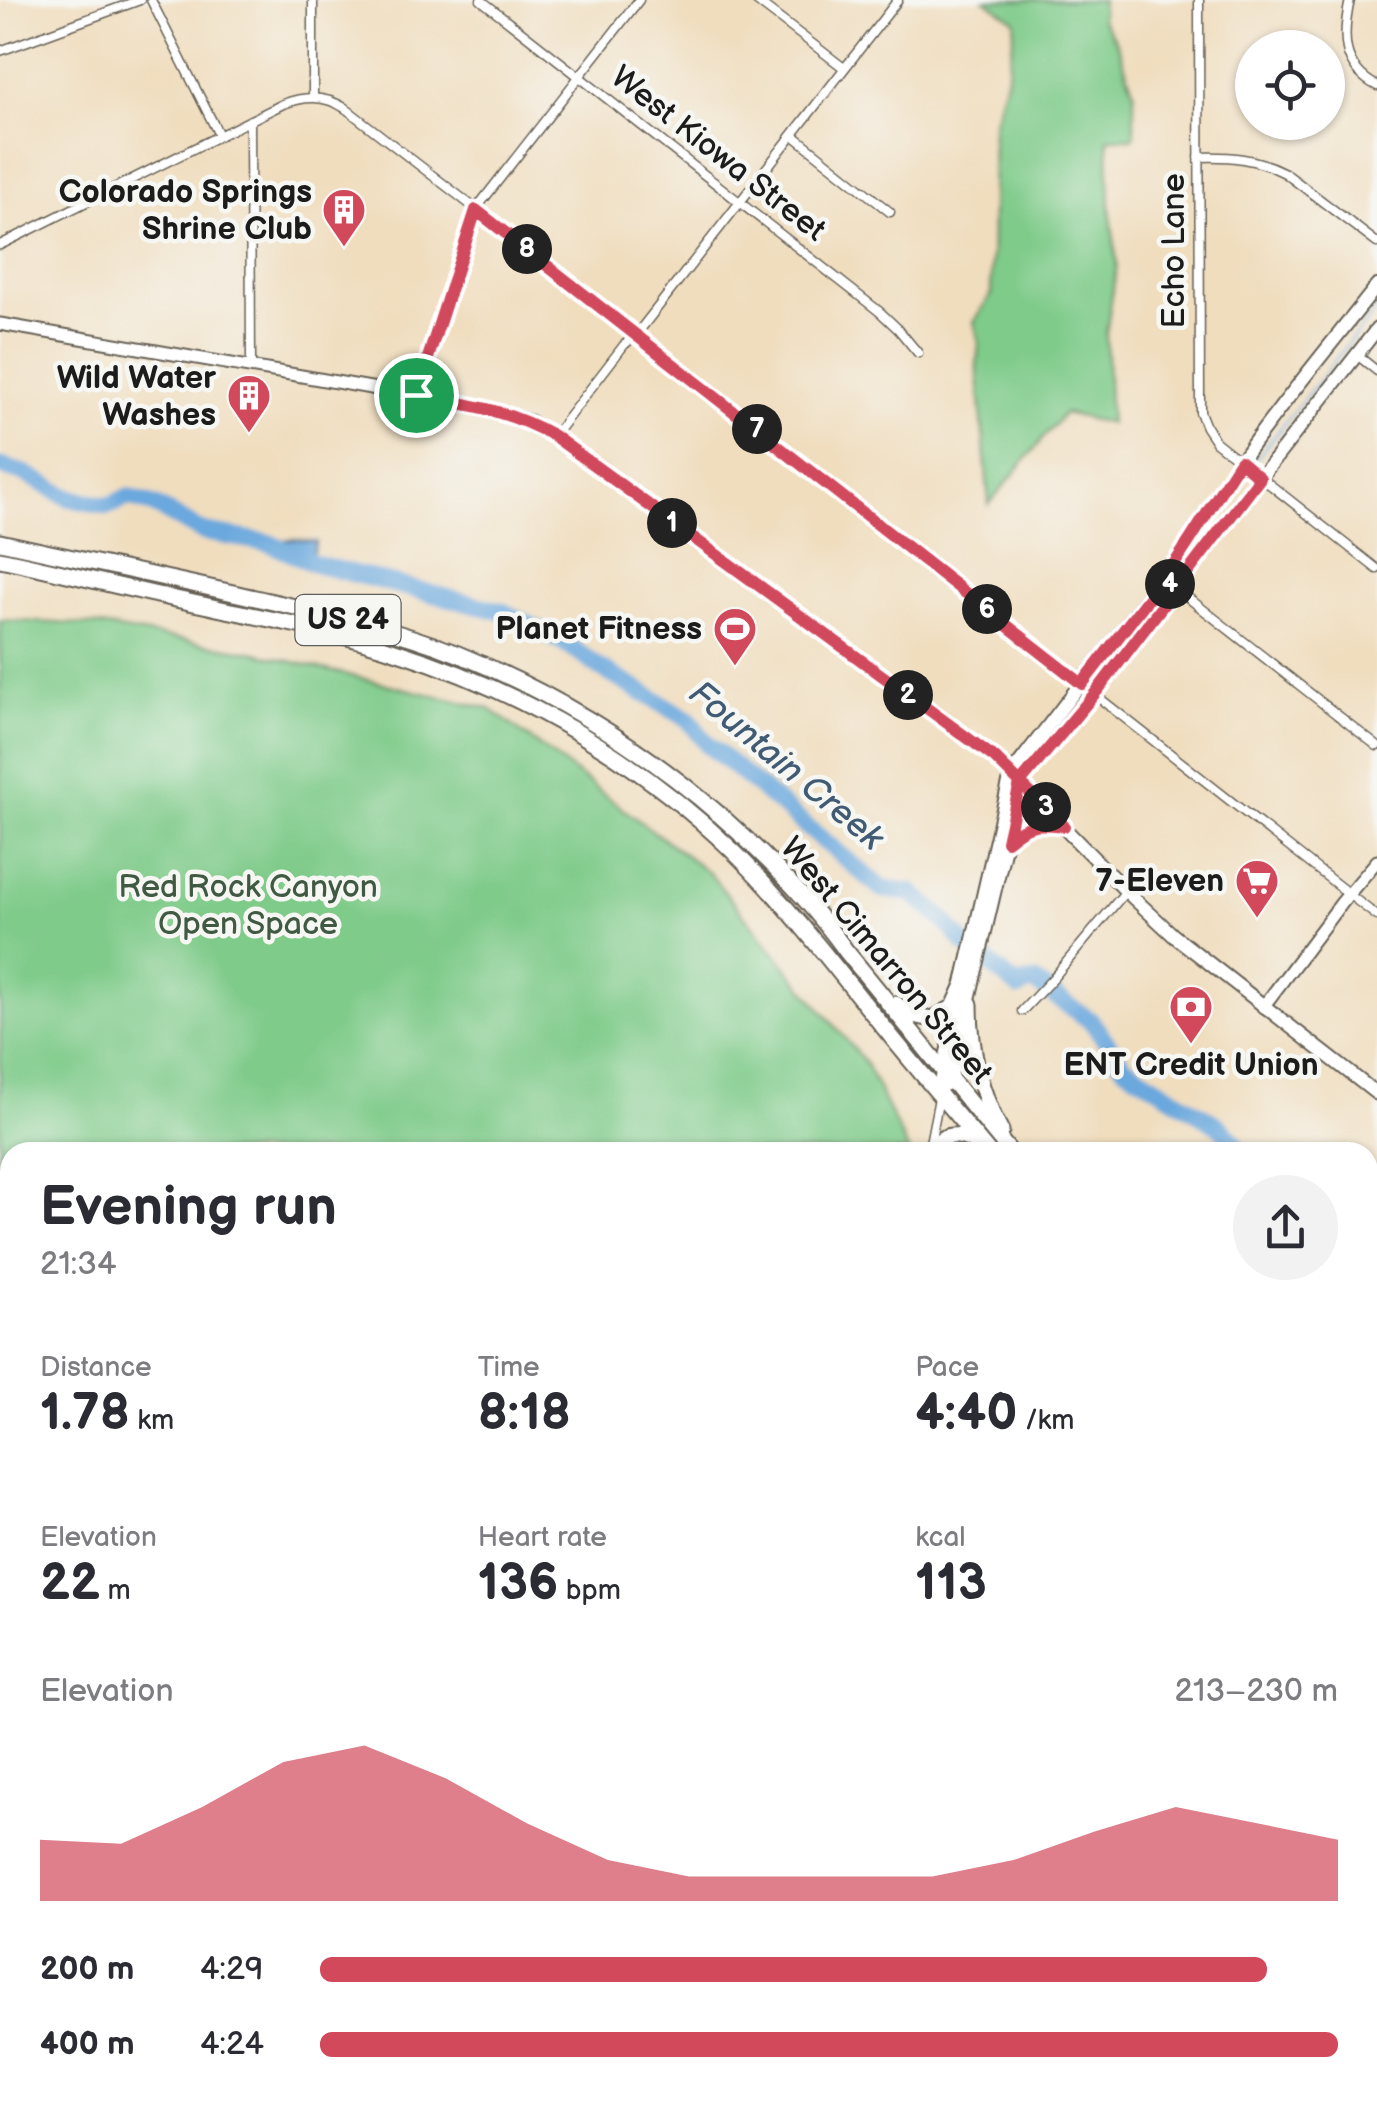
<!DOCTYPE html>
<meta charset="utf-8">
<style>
body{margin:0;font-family:"Balsamiq Sans",sans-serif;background:#f2f2f3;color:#2b2b33;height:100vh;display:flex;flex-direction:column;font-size:38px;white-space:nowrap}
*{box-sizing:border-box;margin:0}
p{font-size:32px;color:#7c7c81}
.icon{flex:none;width:55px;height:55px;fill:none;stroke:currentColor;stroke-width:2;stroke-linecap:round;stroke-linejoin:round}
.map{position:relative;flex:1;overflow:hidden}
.panel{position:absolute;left:0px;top:1142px;width:1378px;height:962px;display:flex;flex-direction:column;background:#fff;border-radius:30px 30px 0 0;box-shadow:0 2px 8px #0004}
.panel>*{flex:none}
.buttons{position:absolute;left:1235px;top:30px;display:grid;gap:20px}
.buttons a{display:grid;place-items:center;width:110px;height:110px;border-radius:50%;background:#fff;box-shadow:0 2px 8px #0004;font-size:50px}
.pin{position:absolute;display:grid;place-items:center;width:85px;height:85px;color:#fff;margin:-42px;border:5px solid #fff;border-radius:50%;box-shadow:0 2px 10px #0007}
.km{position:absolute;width:50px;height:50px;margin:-25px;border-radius:50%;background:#222;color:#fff;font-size:28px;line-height:50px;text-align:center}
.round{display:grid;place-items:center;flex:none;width:105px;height:105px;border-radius:52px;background:#f2f2f3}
.overview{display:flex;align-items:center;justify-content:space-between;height:170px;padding:0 40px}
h1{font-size:55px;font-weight:700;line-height:75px}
.figures{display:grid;grid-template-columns:repeat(3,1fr);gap:15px;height:170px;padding:10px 40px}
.figures div{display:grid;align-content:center}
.figures b{font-size:50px;font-weight:700}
.figures small{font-size:28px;font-weight:400}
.figures p{font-size:28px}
.chart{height:280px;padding:20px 40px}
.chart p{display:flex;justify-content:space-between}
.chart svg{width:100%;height:180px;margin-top:10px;fill:#d1495b;opacity:.7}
ul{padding:0 40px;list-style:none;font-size:32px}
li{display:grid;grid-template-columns:160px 120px 1fr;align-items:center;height:75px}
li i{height:25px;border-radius:12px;background:#d1495b}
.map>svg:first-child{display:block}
</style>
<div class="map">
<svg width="1377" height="2103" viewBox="0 0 1377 2103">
<rect width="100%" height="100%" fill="#f6f6f2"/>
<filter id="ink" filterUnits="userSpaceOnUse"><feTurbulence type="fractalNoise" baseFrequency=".01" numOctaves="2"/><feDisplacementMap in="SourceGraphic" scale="20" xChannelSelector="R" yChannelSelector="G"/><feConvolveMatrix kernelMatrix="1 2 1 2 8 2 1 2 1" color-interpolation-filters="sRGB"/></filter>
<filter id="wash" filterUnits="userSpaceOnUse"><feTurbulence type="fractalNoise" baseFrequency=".0048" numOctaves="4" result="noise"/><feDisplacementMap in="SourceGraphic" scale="40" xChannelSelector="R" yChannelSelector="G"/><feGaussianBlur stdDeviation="2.25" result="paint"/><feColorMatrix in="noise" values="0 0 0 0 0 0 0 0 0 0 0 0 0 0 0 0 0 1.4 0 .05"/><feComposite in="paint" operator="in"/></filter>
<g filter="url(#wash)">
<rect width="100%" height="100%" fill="#f0ddbe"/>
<path fill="#7fcb8a" stroke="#4e7453" stroke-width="2.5" d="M985,0H1102L1101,20L1117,43L1134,93V138H1108L1110,207L1117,264L1106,334L1110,424L1064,413L989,504L977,364L979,343L974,322L991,295L993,125L1008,72L1016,21Z
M0,620L95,625L252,652L490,709L709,873L866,1064L909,1152H10V2095H761L759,2103H0Z"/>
<path fill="#6ba8dd" stroke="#44627c" stroke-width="2.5" d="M295,539L316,542L308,567L287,559L273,549L274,543Z"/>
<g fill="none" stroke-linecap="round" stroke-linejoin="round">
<path stroke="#6ba8dd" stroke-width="2.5" d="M1257,458L1377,308"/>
<path stroke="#6ba8dd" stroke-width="18" d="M0,466L26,474L69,498L108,506L129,497L155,506L203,532L269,543L315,564L504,612L568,645L600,668L688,719L707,744L882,889L912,893L945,921L963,942L1019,988L1025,983L1034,982L1091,1021L1124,1066L1219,1126L1235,1143L1238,1152
M1368,1488L1377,1489"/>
</g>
</g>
<g filter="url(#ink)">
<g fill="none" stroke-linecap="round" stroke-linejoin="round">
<defs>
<path id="street" d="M151,0L219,135
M313,0V97
M481,0L880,312L898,329L918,353
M755,0L844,68
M1199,0L1200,412L1206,427L1216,442L1377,569
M1350,0C1342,36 1341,67 1377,86
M0,51L140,0
M250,120L251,367
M793,135L890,212
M1199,157C1231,156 1256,158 1285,173L1377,243
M0,245L283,104C305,96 324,95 345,108L476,209L1349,894
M1357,355L1377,371
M415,395L476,209L639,0
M554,436L624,345L636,335L898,0
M1163,578L1377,746
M1351,896L1377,916
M1022,1011L1054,977L1126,891
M929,1148L939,1098
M1368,1238L1377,1245
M1368,2058L1377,2065
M1306,2103L1311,2095"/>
<path id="secondary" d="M0,324L481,407L530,421L554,436L995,758L1011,774
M1263,1007L1342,902L1377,861"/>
<path id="primary" d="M1016,779L1126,891L1173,935L1377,1094
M1009,839C1029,821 1038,823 1064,826
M947,1084L950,1080L1020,783L1097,691L1260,478L1377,329
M940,1094L943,1070L1011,774L1184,550C1237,455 1310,371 1377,286"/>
<path id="highway" d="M0,542C79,559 159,577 238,594C312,611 387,626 458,654C556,694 643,748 722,817C767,857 811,902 846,951L1010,1152
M0,559C62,572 123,588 185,601C256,617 329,629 398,652C524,692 639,760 734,852C786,903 831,962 877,1019C913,1064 951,1108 988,1152
M896,1004L907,1014L933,1019L954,1007L963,987
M970,1004C970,1050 979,1091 1001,1131
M931,1152C941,1132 959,1132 977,1144
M1368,1576L1377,1587
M1368,1603L1377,1614"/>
</defs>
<use href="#street" stroke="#666055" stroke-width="11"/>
<use href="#secondary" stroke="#666055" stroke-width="15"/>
<use href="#primary" stroke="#666055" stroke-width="16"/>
<use href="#highway" stroke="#666055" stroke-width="19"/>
<use href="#street" stroke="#fff" stroke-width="8"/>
<use href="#secondary" stroke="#fff" stroke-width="11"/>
<use href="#primary" stroke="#fff" stroke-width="12"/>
<use href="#highway" stroke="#fff" stroke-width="15"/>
</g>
</g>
<g fill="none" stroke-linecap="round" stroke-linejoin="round" filter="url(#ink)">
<defs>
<path id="route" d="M416,395C466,404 509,410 554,436L995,758L1020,783L1007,841C1029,822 1036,823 1064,826L1020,783L1097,691L1176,588L1164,578C1192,541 1214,500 1240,461L1260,478L1176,588L1164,578L1082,684L476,210L416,395"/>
</defs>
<use href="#route" stroke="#fff" stroke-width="20"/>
<use href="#route" stroke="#d1495b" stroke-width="12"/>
</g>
<defs>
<symbol id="building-pin" viewBox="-11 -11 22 30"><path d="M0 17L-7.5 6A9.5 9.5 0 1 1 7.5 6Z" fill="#d1495b" stroke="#f6f6f2"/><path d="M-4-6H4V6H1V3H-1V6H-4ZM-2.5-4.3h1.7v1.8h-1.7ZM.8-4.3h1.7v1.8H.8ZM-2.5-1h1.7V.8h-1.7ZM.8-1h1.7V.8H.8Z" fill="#fff"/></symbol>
<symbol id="stadium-pin" viewBox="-11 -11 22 30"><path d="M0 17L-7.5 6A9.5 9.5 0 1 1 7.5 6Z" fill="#d1495b" stroke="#f6f6f2"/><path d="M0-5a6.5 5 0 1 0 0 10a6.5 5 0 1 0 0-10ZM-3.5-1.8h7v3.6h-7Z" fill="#fff"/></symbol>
<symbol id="supermarket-pin" viewBox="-11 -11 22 30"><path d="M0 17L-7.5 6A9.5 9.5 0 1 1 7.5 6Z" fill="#d1495b" stroke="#f6f6f2"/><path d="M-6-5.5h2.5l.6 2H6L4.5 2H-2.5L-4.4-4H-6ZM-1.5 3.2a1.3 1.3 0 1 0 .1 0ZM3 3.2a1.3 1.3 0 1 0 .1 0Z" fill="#fff"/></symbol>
<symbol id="bank-pin" viewBox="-11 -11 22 30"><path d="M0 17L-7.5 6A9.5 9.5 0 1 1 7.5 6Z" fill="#d1495b" stroke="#f6f6f2"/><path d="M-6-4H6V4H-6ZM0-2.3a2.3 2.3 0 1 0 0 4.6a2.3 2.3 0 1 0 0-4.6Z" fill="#fff"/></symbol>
</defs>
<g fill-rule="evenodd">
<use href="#building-pin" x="319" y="185" width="50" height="68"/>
<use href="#building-pin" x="224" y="371" width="50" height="68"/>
<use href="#stadium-pin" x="710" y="604" width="50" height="68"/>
<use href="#supermarket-pin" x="1232" y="856" width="50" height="68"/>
<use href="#bank-pin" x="1166" y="982" width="50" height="68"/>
</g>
<g text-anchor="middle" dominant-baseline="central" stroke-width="9" stroke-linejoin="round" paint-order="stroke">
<rect fill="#f6f6f2" stroke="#5d5d5c" stroke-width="2.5" x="295.5" y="595" width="105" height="50" rx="8"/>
<g font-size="30" font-weight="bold" fill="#1c1c1c">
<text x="348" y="620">US 24</text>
</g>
<g font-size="32" fill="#1c1c1c" stroke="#f6f6f2">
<text transform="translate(718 154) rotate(38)">West Kiowa Street</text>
<text transform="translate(1174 251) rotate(-90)">Echo Lane</text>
<text transform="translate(886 961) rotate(50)">West Cimarron Street</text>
</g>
<g font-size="32" font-weight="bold" fill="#1c1c1c" stroke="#f6f6f2" text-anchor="end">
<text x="312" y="192">Colorado Springs<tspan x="312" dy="37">Shrine Club</tspan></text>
<text x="216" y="378">Wild Water<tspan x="216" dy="37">Washes</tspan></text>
<text x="702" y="629">Planet Fitness</text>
<text x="1224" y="881">7-Eleven</text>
<text x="1191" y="1065" text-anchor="middle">ENT Credit Union</text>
</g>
<g font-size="32" fill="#3f5942" stroke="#f6f6f2">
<text x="248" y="887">Red Rock Canyon<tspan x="248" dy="37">Open Space</tspan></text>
</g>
<g font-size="35" font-style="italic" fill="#405b73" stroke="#f6f6f2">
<text transform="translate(786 766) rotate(40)">Fountain Creek</text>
</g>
</g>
</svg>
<div class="buttons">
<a><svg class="icon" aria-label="locate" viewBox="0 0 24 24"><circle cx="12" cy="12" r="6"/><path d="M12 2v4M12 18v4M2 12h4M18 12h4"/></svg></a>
</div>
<div class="pin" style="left:416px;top:395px;background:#1e9e55"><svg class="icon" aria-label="arrive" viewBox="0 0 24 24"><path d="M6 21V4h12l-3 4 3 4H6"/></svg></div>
<b class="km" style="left:672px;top:523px">1</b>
<b class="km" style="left:908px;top:695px">2</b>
<b class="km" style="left:1046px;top:807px">3</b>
<b class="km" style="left:1170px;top:584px">4</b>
<b class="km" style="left:987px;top:609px">6</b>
<b class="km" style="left:757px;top:429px">7</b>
<b class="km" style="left:527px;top:249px">8</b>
<section class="panel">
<div class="overview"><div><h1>Evening run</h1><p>21:34</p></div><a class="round"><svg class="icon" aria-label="share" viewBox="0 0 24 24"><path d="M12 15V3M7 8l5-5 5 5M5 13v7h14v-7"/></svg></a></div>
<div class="figures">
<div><p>Distance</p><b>1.78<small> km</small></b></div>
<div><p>Time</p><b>8:18</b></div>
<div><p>Pace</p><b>4:40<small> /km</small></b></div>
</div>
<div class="figures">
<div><p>Elevation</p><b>22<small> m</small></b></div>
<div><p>Heart rate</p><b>136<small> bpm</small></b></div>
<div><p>kcal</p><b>113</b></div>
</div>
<div class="chart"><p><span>Elevation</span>213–230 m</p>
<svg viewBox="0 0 160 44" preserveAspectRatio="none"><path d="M0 44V29L10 30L20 21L30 10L40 6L50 14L60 25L70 34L80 38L90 38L100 38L110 38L120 34L130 27L140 21L150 25L160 29V44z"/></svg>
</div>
<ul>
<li><b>200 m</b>4:29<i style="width:93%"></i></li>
<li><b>400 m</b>4:24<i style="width:100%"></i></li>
</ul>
</section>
</div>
